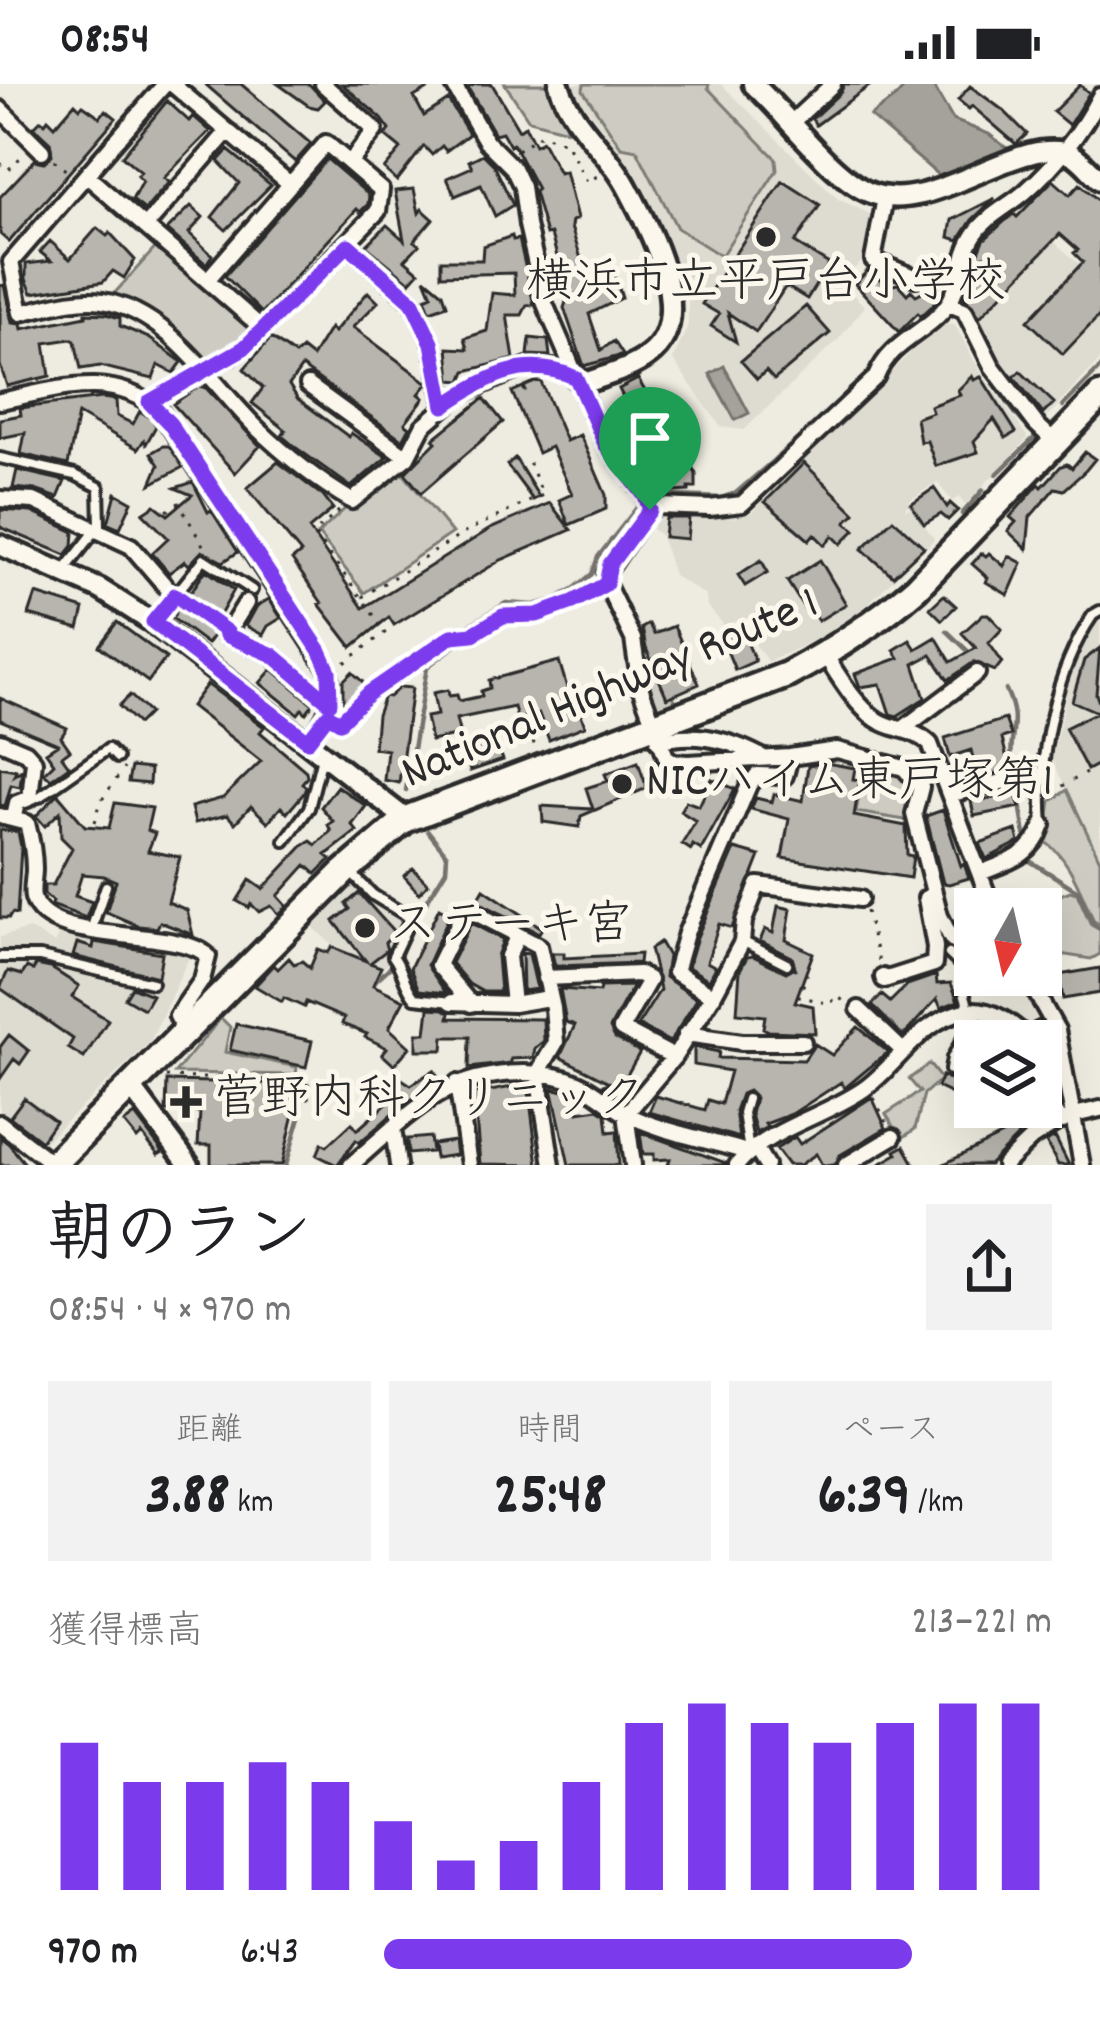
<!DOCTYPE html>
<html lang="ja">
<meta charset="utf-8">
<style>
body{margin:0;font-family:Dekko,"Klee One",sans-serif;background:#f2f2f2;color:#202124;height:100vh;display:flex;flex-direction:column;font-size:45px;white-space:nowrap}
*{box-sizing:border-box;margin:0}
p{font-size:39px;color:#757577}
.icon{flex:none;width:66px;height:66px;fill:none;stroke:currentColor;stroke-width:2;stroke-linecap:round;stroke-linejoin:round}
.map{position:relative;height:1081px;overflow:hidden}
.sheet{display:flex;flex-direction:column;background:#fff;flex:1}
.sheet>*{flex:none}
.needle{width:78px;rotate:188deg}
.fabs{position:absolute;left:954px;top:804px;display:grid;gap:24px}
.fabs a{display:grid;place-items:center;width:108px;height:108px;border-radius:0px;background:#fff;box-shadow:0 12px 48px #0002;font-size:60px}
.pin{position:absolute;display:grid;place-items:center;width:102px;height:102px;color:#fff;margin:-123px -51px;border-radius:50% 50% 50% 0;rotate:-45deg;box-shadow:0 0 12px #0007}
.pin .icon{rotate:45deg}
.round{display:grid;place-items:center;flex:none;width:126px;height:126px;border-radius:0px;background:#f2f2f2}
.overview{display:flex;align-items:center;justify-content:space-between;height:204px;padding:0 48px}
h1{font-size:66px;font-weight:700;line-height:90px}
.stats{display:grid;grid-template-columns:repeat(3,1fr);gap:18px;height:204px;padding:12px 48px}
.stats div{display:grid;align-content:center;border-radius:0px;background:#f2f2f2;text-align:center}
.stats b{font-size:60px;font-weight:700}
.stats small{font-size:33px;font-weight:400}
.stats p{font-size:33px}
.chart{height:336px;padding:24px 48px}
.chart p{display:flex;justify-content:space-between}
.chart svg{width:100%;height:216px;margin-top:12px;stroke:#7c3aed;stroke-width:6}
ul{padding:0 48px;list-style:none;font-size:39px}
li{display:grid;grid-template-columns:192px 144px 1fr;align-items:center;height:90px}
li i{height:30px;border-radius:15px;background:#7c3aed}
.status{display:flex;justify-content:space-between;align-items:center;height:84px;padding:0 60px;background:#fff;direction:ltr}
.status svg{height:33px;fill:currentColor}
.map>svg:first-child{display:block}
</style>
<div class="status"><b>08:54</b><svg viewBox="0 0 49 12"><path d="M0 12V9h3v3zM5 12V6h3v6zM10 12V3h3v9zM15 12V0h3v12zM26 1h20v11H26zM47 4h2v5h-2z"/></svg></div>
<div class="map">
<svg width="1100" height="1081" viewBox="0 0 1100 1081">
<rect width="100%" height="100%" fill="#eeebe0"/>
<filter id="ink" filterUnits="userSpaceOnUse"><feTurbulence type="fractalNoise" baseFrequency=".00833" numOctaves="2"/><feDisplacementMap in="SourceGraphic" scale="24" xChannelSelector="R" yChannelSelector="G"/><feConvolveMatrix kernelMatrix="1 2 1 2 8 2 1 2 1" color-interpolation-filters="sRGB"/></filter>
<g filter="url(#ink)">
<path fill="#dedbd1" d="M573,0H721L838,115L872,131L863,176L840,199L865,222L838,256L744,346L721,343L673,276L688,241V203L634,86L572,5Z
M1028,134L1100,199V276L1041,339L998,283L964,217Z
M946,240L955,241L980,287L1028,354L965,421L959,413L952,417L937,398L910,416L905,425L913,424L934,455L925,465L861,526L820,553L768,578L738,537L724,541L707,522L706,512L673,491L661,452L651,444L656,432L688,427L735,434L736,429L750,430L911,268Z
M1100,526V776L1052,675L1074,575Z
M355,795L370,812L404,835L392,875L383,884L332,861L310,840Z
M62,844L107,856L167,861L191,869L150,958L41,1061L0,1031V853L29,845L54,859Z"/>
<path fill="#cecbc2" stroke="#7c7b76" stroke-width="3" d="M505,0H552L567,46L529,36Z
M584,0H709L708,4L776,75L777,86L721,172L677,144L637,66L621,63L583,6Z
M158,161L253,244L236,262L206,280L153,229L112,212Z
M402,388L452,449L364,509L318,450L349,421L355,424Z
M642,556L667,613L673,611L676,619L661,626L654,623Z
M865,678L901,687L916,704L911,737L856,728Z
M1067,706L1100,776V841L1094,837C1082,812 1070,773 1045,758L1051,717Z
M1070,807L1077,809L1091,841L1100,846V870L1091,875L1041,867V825H1024Z
M221,934L230,943L225,968L297,983L296,991L175,989Z
M929,980L941,995L924,1010L915,1045L901,1055L886,1030L920,1008L909,995Z"/>
<path fill="#a4a29a" stroke="#74726e" stroke-width="3" d="M907,0H932L953,36L989,50L1009,66L939,92L870,32L896,13Z
M724,282L749,329L735,336L710,290Z"/>
<g fill="none" stroke-linecap="round" stroke-linejoin="round">
<path stroke="#74726e" stroke-width="4.5" d="M944,231L957,229C973,262 1008,331 1037,351L997,390
M1063,322L1100,284
M962,430L983,406
M947,547L971,570
M1006,606C1022,639 1008,649 1012,681
M406,706L427,583L455,562L466,543L506,519L534,521L556,515L575,504L592,490L598,473L643,416L661,411L721,414L736,409L876,287
M1018,706L1026,758
M1030,777L1078,807L1093,840L1100,845
M371,905L376,896L399,875L415,836L446,786L447,771L428,747
M286,1081L302,1026"/>
</g>
<path fill="#b8b5ae" stroke="#2b2b2b" stroke-width="3" d="M205,0H241L311,60L295,78Z
M278,0H309L325,17L318,24L309,22Z
M342,0H437L414,13L424,32L448,16L469,50L446,67L442,62L432,71L424,62L397,97L384,85L401,65L385,52L390,46L382,35Z
M476,0H492L519,46L525,42L535,61L542,57L559,89L565,87L577,135L572,137L571,143L588,197L613,186L622,214L589,230L601,266L614,257L623,271L584,282L564,224L566,218L556,181L559,180L551,150L546,151L534,108L537,105L513,60L510,62L502,48L495,50L468,4Z
M844,0H872L816,41L812,35L841,8Z
M1080,1L1089,9L1069,41L1053,28Z
M970,2L1004,27L1027,50L1016,60L972,22L969,25L958,16Z
M167,17L189,37L193,32L210,47L164,94L169,98L145,126L132,116L142,97L137,92L141,88L122,72Z
M75,19L80,24L83,21L100,33L106,26L116,34L9,158L0,150V113L35,76L44,78L52,71L50,58L34,43L41,36L45,39L48,35L55,42Z
M228,66L271,101L226,146L212,133L239,99L218,77Z
M483,70L494,81L513,121L495,132L481,101L455,112L447,94L472,83L469,77Z
M327,75L369,111L368,120L360,128L357,125L262,229L225,192Z
M1053,96L1070,111L1080,100L1100,118V231L1063,270L1028,237L1083,178L1074,169L1078,166L1060,150L980,233L964,212L973,185L982,173L976,175L984,156L1005,137L1014,130L1017,133Z
M783,97L820,121L795,159L829,180L807,215L786,202L756,248L728,229L736,258L711,242L719,230L702,220Z
M414,105L419,129L422,125L433,135L414,157L419,161L405,176L419,188L410,198L366,162L387,141L404,156L395,107Z
M995,114L972,136L959,156L949,153L952,136Z
M191,122L203,133L189,149L212,171L206,180L167,146Z
M97,144L107,152L110,149L135,176L124,194L113,187L103,198L32,209L26,195V180L51,177L40,168L50,157L70,175Z
M512,152L513,156L519,155L534,221H527L522,231H507L514,275L466,287L462,297L451,296L448,264L468,265L465,254L487,247L492,209L515,211L514,189L441,191V176H482L483,162Z
M868,186L888,202L898,200L907,210L911,206L916,211L937,200L943,206L932,222L921,232L918,229L899,248L855,200Z
M425,194L443,209L447,221L430,227L425,214L432,211Z
M4,201L12,239L21,240L22,245L86,232V229L106,230L120,234V242L149,254L182,278L174,289L158,281L153,295L100,282L81,285L75,257L71,255L45,259L50,292L7,302L0,281V202Z
M368,208L378,218L353,243L428,299L419,310L424,314L405,339L410,343L403,356L302,283L289,301L298,315L349,353L351,349L387,373L351,403L295,363L282,352L286,346L252,319L263,304L244,285L271,254L295,271L302,265L312,273L330,244L334,248Z
M806,222L830,249L774,296L766,287L757,295L741,277Z
M530,254L548,256L550,272L528,271Z
M1020,287L1054,319L1043,330L1014,293Z
M972,292L974,296L981,293L1016,348L1006,354L994,335L974,357L978,368L936,382L927,357L920,358L916,334L932,328L930,322L960,311L958,306Z
M638,295L645,307L640,310L657,343L660,342L682,374L687,373L696,390V404H689V407L656,409L654,383L643,391L636,382L649,372L625,329L630,327L619,305Z
M540,296L566,357L580,351L606,411V425L569,441L559,416L572,410L551,363L538,369L512,308L523,303L525,308V302Z
M199,302L206,304L260,362L235,389L173,320Z
M102,314L116,316L117,332L133,340L140,327L152,335L156,342L146,360L144,356L138,365L78,330L68,381L21,370L25,349L0,354V335L21,331L20,324Z
M484,314L503,338L421,409L405,389L436,358L433,355Z
M163,362H169L183,383L151,400L159,381L151,369Z
M1085,368L1095,375L1086,386L1064,406L1055,404L1030,433L1027,465L1008,447L1016,438L1010,433L1039,400L1042,403L1061,382L1067,380L1072,384Z
M515,374L539,413L533,416L507,381Z
M278,378L323,412L333,425L309,445L363,524L490,445L550,419L571,446L501,476L394,541L389,533L352,563L319,520L322,519L292,476L301,469L247,404Z
M804,379L855,429L846,438L855,446L841,460L833,452L825,461L814,450L809,456L765,418Z
M17,386L65,397L58,414L35,406L13,404Z
M193,398L208,428L211,426L238,468L223,478L202,467L189,481L185,477L169,489L152,469L168,454L143,429L155,421L168,431L192,411L175,404Z
M934,404L947,423L950,419L958,426L948,436L941,430L924,440L911,420Z
M116,409L132,418L120,444L108,439Z
M0,426L31,428L74,448L73,462L66,471L0,443Z
M666,434H689L687,455L664,453Z
M893,435L924,463L893,492L862,465Z
M982,469L986,472L989,469L1004,482L1009,472L1022,479L1008,511L986,498L988,494L972,480Z
M761,476L768,488L745,502L738,491Z
M820,476L846,520L818,537L812,528L808,530L787,497Z
M206,486L234,506L219,533L189,511Z
M36,510L84,525L79,545L29,531Z
M944,511L956,522L942,536L930,524Z
M269,515L281,534L268,542L263,551L246,542L257,522Z
M179,524L214,550L207,560L172,534Z
M983,530H988L1002,545L989,559L1002,578L995,587L974,578L948,596L931,571L914,580L925,614L897,632L890,630L880,600L860,603L855,590L899,574L894,566L910,556L916,565L936,553L951,578L976,564L962,549Z
M117,538L166,574L148,598L99,562Z
M649,540L654,550L674,542L699,600L667,614L646,564L642,544Z
M741,544L755,577L735,586L721,552Z
M1100,564L1096,610L1100,621V679L1087,686L1065,644L1097,628L1072,617L1084,576Z
M559,577L574,627L579,625L585,642L549,656L539,630L517,635L514,623L456,635L460,651L431,657L426,633L437,631L433,609L448,606L449,612L457,611L459,617L482,612L481,607L490,604L489,596Z
M272,585L313,620L306,629L302,625L298,630L260,599Z
M352,588L366,601L343,622V597Z
M207,600L264,643L260,648L306,687L307,693L302,699L306,703L304,709L287,729L281,723L268,738L251,722L235,739L227,731L195,739L191,723L223,714L261,677L191,622Z
M400,603L412,604L399,699L384,696L387,666L374,664L377,631L384,612L389,613Z
M130,611L149,629L138,640L119,622Z
M0,614L67,644L61,653L70,666L62,672L69,682L51,695L44,689L54,679L46,668L58,660L0,636Z
M1005,635L1011,651L1002,654L1010,687L977,692L971,666L950,673L945,654Z
M495,655L503,676L470,687L463,667Z
M638,678L647,704L581,732L579,743L543,738L542,722L593,725L586,704L608,697L605,690Z
M826,679L855,684L853,695L860,696L854,732L906,742L907,771L913,772L910,794L782,774L789,735L751,725L756,714L772,718L774,710L803,717L808,682Z
M0,683L16,686L14,691L22,686L20,703L11,701L5,722L0,721Z
M131,683L150,685L149,700L128,698Z
M712,695L735,705L701,766L693,761L691,766L682,760L696,737L680,727L686,717L699,722Z
M337,702L366,722L352,741L357,747L326,771L331,775L316,790L306,781L278,812L287,822L279,830L271,822L259,828L251,820L249,824L237,817L250,796L263,805L304,761L311,757L316,761L331,747L328,741L333,737L321,723Z
M1014,704L1020,723L974,732L971,717L1004,713L1003,709Z
M58,710L85,742L109,744L115,719L152,724L147,746L155,749L148,767L180,773L168,818L187,826L193,851L160,838L157,844L139,842L106,828L116,797L104,792L82,790L75,812L92,818L86,834L51,821L53,818L44,810V801H53L72,764L61,753L60,728L45,742L36,732Z
M943,726L961,782L964,780L969,794L949,800L943,799L926,732Z
M0,746L18,748L21,763L17,830L12,829L9,834H0Z
M1016,746L1019,758L986,775L980,759Z
M735,765L760,772L732,844L719,840L707,878L716,883L709,896L688,883L697,853Z
M413,784L428,800L419,809L404,792Z
M484,805L542,844L539,849L477,817Z
M359,809L395,849L385,859L387,866L370,879L381,883L373,901L404,916L389,944L410,963L394,981L382,970L387,964L365,953L367,950L342,940L344,934L306,918L304,923L284,914L282,918L255,902L274,881L278,885L289,874L294,880L302,877L310,884L318,865L328,869L332,863L366,877L334,837L350,825L346,820Z
M778,822L791,825L786,856L813,869L795,918L813,922L815,949L769,947L763,944L765,932L737,929L740,886L747,873L753,872L786,888L795,883L792,873L760,857L765,845L773,849Z
M439,824L450,830L427,881L446,909L419,906L410,884Z
M471,839L503,856L497,872L500,908H483L469,900L451,879Z
M94,858L162,869L158,893L73,872L77,859L93,864Z
M660,858L668,872L665,893L697,915L670,958L638,941L660,906L650,865Z
M522,869L529,870L537,905L523,907Z
M552,869H564V874L640,870L639,879L555,882Z
M36,881L51,884L79,902L72,913L108,936L84,974L68,964L73,955L0,904L8,887L22,891L27,883L33,886Z
M1100,884V909L1063,915L1059,891Z
M936,891L937,900L951,899L958,917L941,924L937,915L903,952L872,921L882,911L890,918L907,901Z
M633,902L610,944L615,954L640,968L624,996L633,1004L624,1015L603,1001L611,999L560,973L575,941L566,938L560,905L599,908L600,903Z
M132,903L152,911L144,925L125,914Z
M429,924L444,925L450,929L449,934L543,935L544,957L535,964L533,974L511,975V979L469,984L470,953H444L443,966H417V949H426Z
M1039,936L1046,950L1058,1011L1053,1013L1041,1002V957L1033,945V939Z
M236,940L312,957L306,983L230,966Z
M858,943L888,968L845,1004L841,998L792,1030L765,1040L767,1043L756,1049L751,1030L755,1014L748,1007L741,1010L735,1027L739,1054L649,1028L656,1012L705,1026L708,1016L721,1020L730,987L694,981V963L719,968L718,974L804,976L815,960L832,971Z
M9,951L29,967L20,980L14,975L0,995V963Z
M978,952L982,955L975,957V971L956,1012L937,1003L942,992L949,995L957,990L960,977Z
M434,986L441,997L403,1021L359,1059L356,1056L337,1081L317,1071L322,1059L327,1062L352,1039L357,1046L397,1011L391,1004L402,995L411,1001Z
M167,997L308,1000V1014H302V1027L295,1026L282,1081H211V1061H198L200,1028L166,1027Z
M528,1000L538,1081L480,1080L474,1010Z
M552,1004L575,1010L578,1028L598,1025L606,1030L608,1048L617,1047L619,1081H569Z
M872,1013L886,1044L840,1071L835,1081H822L816,1070L800,1081H788L776,1065L795,1053L800,1060Z
M24,1014L55,1037L41,1057L10,1033Z
M987,1023H1032L1043,1034L1025,1045L1017,1044L1025,1040L986,1034Z
M135,1031L163,1068L158,1071L142,1050L137,1055L124,1039Z
M1014,1045L1018,1052L989,1081H942Z
M640,1048L726,1079V1081H668L670,1075L654,1076V1070H643Z
M0,1053L9,1060L26,1081H0Z
M430,1053L432,1068L408,1070L407,1055Z
M1055,1053L1069,1081H1058L1046,1058Z
M454,1057L456,1071L435,1074L433,1060Z
M904,1062L915,1081H878L897,1070L895,1067Z"/>
<g fill="none" stroke-linecap="round" stroke-linejoin="round">
<defs>
<path id="lane" d="M0,374L75,391L99,403L100,441L64,487
M175,511L226,548
M155,536L204,475L252,506
M327,631L340,637L369,609L452,552L473,550L503,531H537L573,518L606,499
M30,714L39,713L108,665L117,674
M1043,741C1037,674 1055,586 1093,531L1100,527
M285,757L309,724L322,673
M349,787L373,811L407,832L409,838L393,872C403,885 404,902 415,914L452,918
M91,846L106,802
M744,858L787,880
M949,870L968,888L964,908L969,925
M0,873H40L152,899
M950,986L952,974L977,928
M747,1015L743,1029L749,1067"/>
<path id="street" d="M165,0L11,178L21,229C47,223 75,213 103,217C169,228 212,300 257,344C286,372 318,397 352,417L407,373L423,342L459,311L527,282L553,284L576,294
M172,0L290,100
M323,0L375,46L350,79
M453,0L486,57L513,84L522,103L527,141L545,220L605,360L645,412L649,426
M0,25L42,67
M792,38L833,0
M86,91L262,244
M885,114L873,176L916,194L961,181
M146,142L228,47
M348,161L412,217L432,259L444,321
M949,220L964,226L992,282L1036,340L1056,359
M308,301L407,373
M0,317C56,306 112,285 160,327L329,587C335,616 327,634 308,657
M149,318L244,264L378,127L381,106L326,59L208,195
M0,415L34,417L131,462L174,512
M246,519L226,551L273,571L330,619
M825,571C838,591 855,621 876,635C893,647 914,644 930,660L993,825
M904,644L977,589
M0,657L26,668L34,677L30,714L17,719L14,732
M658,657C694,647 729,655 762,673
M952,710L1006,697
M0,732L27,739C31,754 34,769 34,785C34,794 31,806 33,814C46,863 179,842 208,872L202,896L177,932L185,947
M980,789C1008,778 1033,772 1043,741
M975,875L951,854L940,832L914,730L921,703L904,684L837,666L790,673L688,679L674,678L666,673L640,603L633,555L606,499V490L649,426L659,422L710,424L742,420L876,293C891,256 928,249 948,220C960,203 961,170 975,150C987,132 1009,122 1025,108C1055,82 1082,47 1100,12
M1026,891L1057,946L1082,1081
M883,893L884,896L934,880L935,863L926,814L935,812
M545,894L639,890L649,896L621,945L674,973
M713,912L675,888L686,849L749,701L757,691L785,692L790,673
M452,918L513,920L549,914
M471,920L438,881L466,824L539,862L553,924L556,958L538,989L552,1081
M513,920L508,872L518,851
M859,925L903,967
M686,950L742,958H803
M457,999L469,1081
M1041,1017L1063,1037
M1074,1031L1100,1025
M0,1039L53,1080
M393,1044L398,1081
M755,1063L766,1081
M351,1081C409,1031 443,989 524,989C542,989 562,992 578,999C596,1007 608,1020 625,1029C655,1046 712,1057 747,1068
M633,1081L626,1030L674,973L713,912L742,858L744,837L758,801L860,815
M737,1081C768,1044 824,1033 864,1005C898,981 920,936 965,927C989,922 1016,940 1029,957
M846,1081L893,1053
M1004,1081L1032,1054L1059,1037"/>
<path id="secondary" d="M559,0C570,39 607,66 626,101C649,144 699,235 648,272C631,285 607,291 588,298L576,294
M753,0C785,29 831,92 868,108C932,136 1021,46 1073,71C1082,76 1092,89 1100,96
M0,461L100,505L153,539L406,735
M131,1003L189,1081"/>
<path id="highway" d="M52,1081L343,789L406,735L787,591C834,566 876,539 916,504L1100,312"/>
</defs>
<use href="#lane" stroke="#2b2b2b" stroke-width="16"/>
<use href="#street" stroke="#2b2b2b" stroke-width="22"/>
<use href="#secondary" stroke="#2b2b2b" stroke-width="27"/>
<use href="#highway" stroke="#2b2b2b" stroke-width="33"/>
<path stroke="#2b2b2b" stroke-width="3" stroke-dasharray="3 9" stroke-linecap="butt" d="M517,66L541,50L566,59L587,98L601,90
M54,76L69,89
M0,79L8,86L25,69
M167,427L179,419L204,463
M339,427L314,449L386,548L342,581
M362,513L469,446L543,411L527,373
M528,634L535,665
M1052,708L1086,689
M95,738L101,717L124,684
M866,827L880,882
M794,884L807,891L799,912L830,920L837,912L846,919
M166,993L278,996
M874,1014L889,1043"/>
<use href="#lane" stroke="#fbf7ec" stroke-width="8"/>
<use href="#street" stroke="#fbf7ec" stroke-width="14"/>
<use href="#secondary" stroke="#fbf7ec" stroke-width="18"/>
<use href="#highway" stroke="#fbf7ec" stroke-width="24"/>
</g>
</g>
<g fill="none" stroke-linecap="round" stroke-linejoin="round" filter="url(#ink)">
<defs>
<path id="route" d="M348,161L412,217L432,259L444,322C487,292 526,271 576,294L605,360L645,412L650,426L610,480L606,500L573,518L537,531L503,532L473,550L452,552L369,609L340,638L328,631L308,657L153,538L175,511L227,548L226,551L273,571L330,619L329,587L320,567L170,340L149,318L244,264Z"/>
</defs>
<use href="#route" stroke="#fff" stroke-width="24"/>
<use href="#route" stroke="#7c3aed" stroke-width="15"/>
</g>
<g fill="#2b2b2b" stroke="#fbf7ec" stroke-width="4.5">
<circle cx="766" cy="153" r="12"/>
<circle cx="622" cy="700" r="12"/>
<circle cx="365" cy="844" r="12"/>
<path d="M180 1000h12v12h12v12h-12v12h-12v-12h-12v-12h12z"/>
</g>
<g text-anchor="middle" dominant-baseline="central" stroke-width="10" stroke-linejoin="round" paint-order="stroke">
<g font-size="48" fill="#2b2b2b" stroke="#fbf7ec" text-anchor="start">
<text x="766" y="201" text-anchor="middle">横浜市立平戸台小学校</text>
<text x="646" y="700">NICハイム東戸塚第1</text>
<text x="389" y="844">ステーキ宮</text>
<text x="213" y="1018">菅野内科クリニック</text>
</g>
<g font-size="48" fill="#2b2b2b" stroke="#fbf7ec">
<text transform="translate(611 607) rotate(-23)">National Highway Route 1</text>
</g>
</g>
</svg>
<div class="fabs">
<a><svg class="needle" viewBox="-14 -14 28 28"><path d="M0-13l5 13h-10z" fill="#e53935"/><path d="M0 13l5-13h-10z" fill="#757577"/></svg></a>
<a><svg class="icon" aria-label="layers" viewBox="0 0 24 24"><path d="M12 4l9 5-9 5-9-5zM3 14l9 5 9-5"/></svg></a>
</div>
<div class="pin" style="left:650px;top:426px;background:#1e9e55"><svg class="icon" aria-label="arrive" viewBox="0 0 24 24"><path d="M6 21V4h12l-3 4 3 4H6"/></svg></div>
</div>
<section class="sheet">
<div class="overview"><div><h1>朝のラン</h1><p>08:54 · 4 × 970 m</p></div><a class="round"><svg class="icon" aria-label="share" viewBox="0 0 24 24"><path d="M12 15V3M7 8l5-5 5 5M5 13v7h14v-7"/></svg></a></div>
<div class="stats">
<div><p>距離</p><b>3.88<small> km</small></b></div>
<div><p>時間</p><b>25:48</b></div>
<div><p>ペース</p><b>6:39<small> /km</small></b></div>
</div>
<div class="chart"><p><span>獲得標高</span>213–221 m</p>
<svg viewBox="0 0 160 44" preserveAspectRatio="none"><path d="M5 44V14M15 44V22M25 44V22M35 44V18M45 44V22M55 44V30M65 44V38M75 44V34M85 44V22M95 44V10M105 44V6M115 44V10M125 44V14M135 44V10M145 44V6M155 44V6"/></svg>
</div>
<ul>
<li><b>970 m</b>6:43<i style="width:79%"></i></li>
</ul>
</section>
